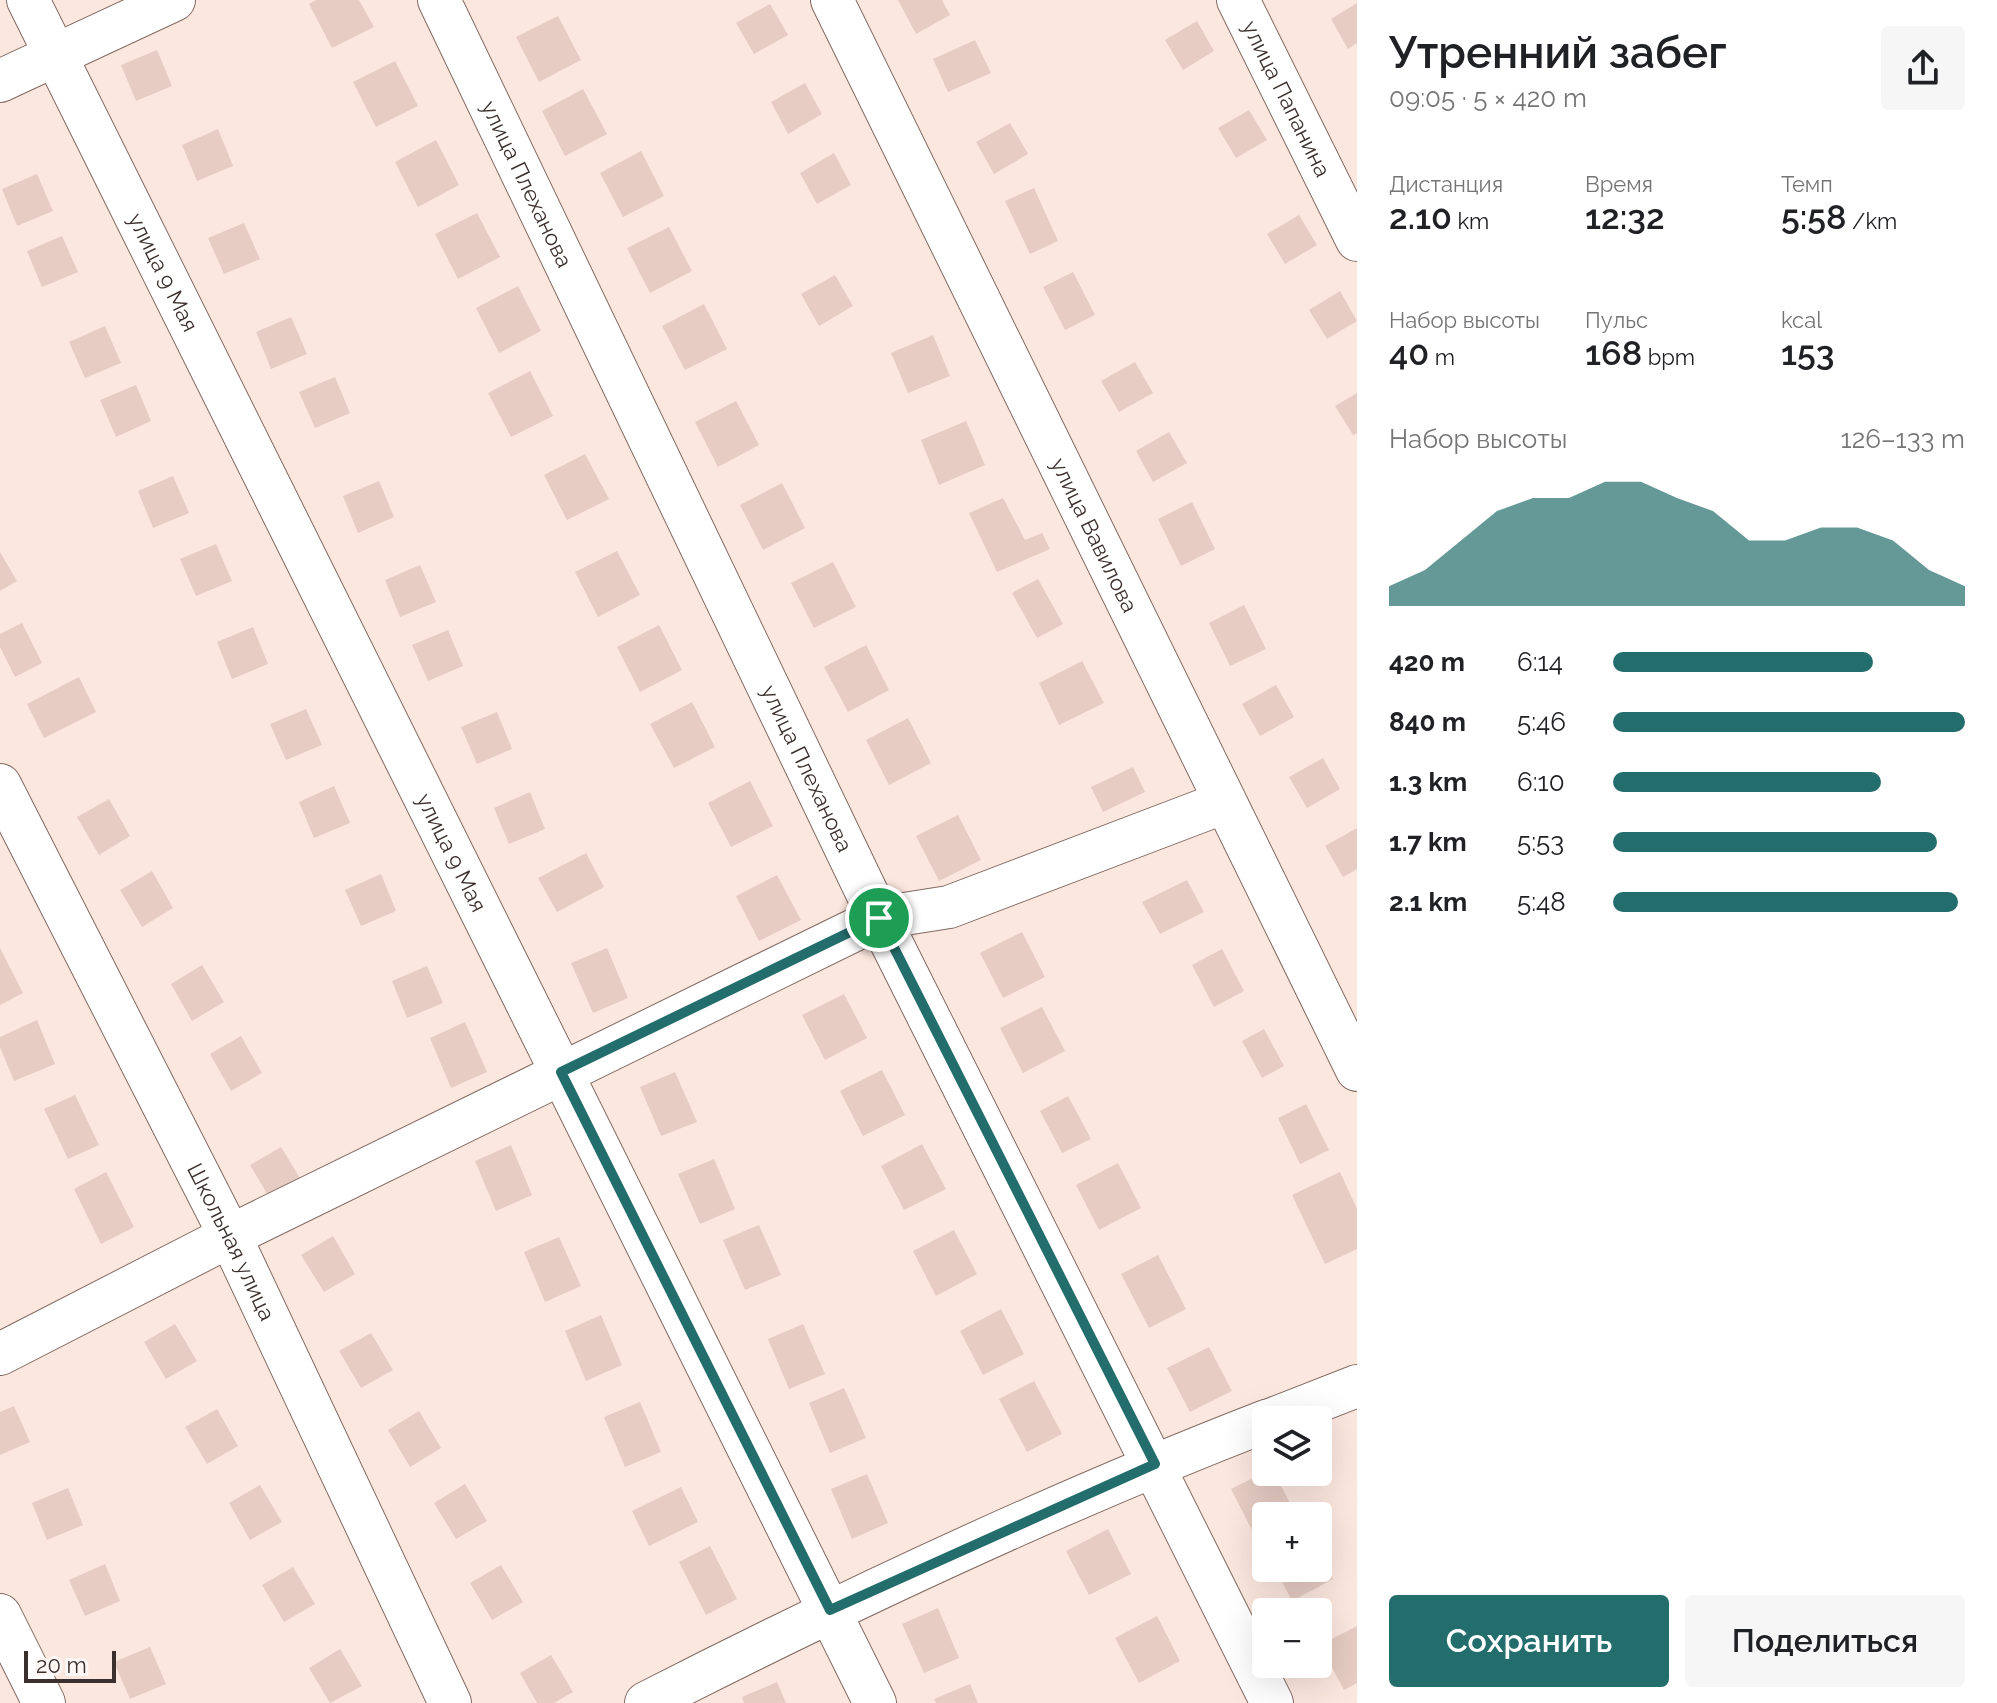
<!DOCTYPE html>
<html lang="ru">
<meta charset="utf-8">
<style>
body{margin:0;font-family:Raleway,sans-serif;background:#f6f6f6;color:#202124;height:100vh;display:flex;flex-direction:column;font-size:30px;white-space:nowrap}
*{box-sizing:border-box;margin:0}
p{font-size:26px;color:#757577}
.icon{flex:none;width:44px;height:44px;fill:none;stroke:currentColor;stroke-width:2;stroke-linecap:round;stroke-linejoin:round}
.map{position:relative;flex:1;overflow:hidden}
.sheet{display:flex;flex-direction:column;background:#fff;width:640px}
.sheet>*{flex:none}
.buttons{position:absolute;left:1252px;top:1406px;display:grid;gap:16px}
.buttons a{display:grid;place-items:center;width:80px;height:80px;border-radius:8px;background:#fff;box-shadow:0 8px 32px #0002;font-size:40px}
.scale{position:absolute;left:24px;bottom:20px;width:92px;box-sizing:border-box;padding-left:8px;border:4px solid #3b302d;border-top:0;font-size:22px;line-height:28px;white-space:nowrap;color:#3b302d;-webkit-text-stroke:6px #fdf8f6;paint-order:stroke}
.pin{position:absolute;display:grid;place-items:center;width:68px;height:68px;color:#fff;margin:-34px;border:4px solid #fff;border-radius:50%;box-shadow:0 2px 8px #0007}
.round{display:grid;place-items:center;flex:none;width:84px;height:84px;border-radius:8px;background:#f6f6f6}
.overview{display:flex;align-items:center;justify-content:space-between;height:136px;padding:0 32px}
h1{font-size:44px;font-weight:600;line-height:60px}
.stats{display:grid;grid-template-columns:repeat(3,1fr);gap:12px;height:136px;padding:8px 32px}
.stats div{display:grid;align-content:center}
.stats b{font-size:34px;font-weight:600}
.stats small{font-size:22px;font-weight:400}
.stats p{font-size:22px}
.chart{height:224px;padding:16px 32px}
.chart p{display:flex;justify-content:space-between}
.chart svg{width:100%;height:144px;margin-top:8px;fill:#236e6d;opacity:.7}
.primary-button{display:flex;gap:16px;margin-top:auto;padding:16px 32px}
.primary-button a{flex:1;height:92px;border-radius:8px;background:#236e6d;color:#fff;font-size:32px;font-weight:600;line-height:92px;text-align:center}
.primary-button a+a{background:#f6f6f6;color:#202124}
ul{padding:0 32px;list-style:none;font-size:26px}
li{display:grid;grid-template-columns:128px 96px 1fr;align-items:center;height:60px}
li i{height:20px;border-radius:10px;background:#236e6d}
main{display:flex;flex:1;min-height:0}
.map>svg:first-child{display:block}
</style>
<main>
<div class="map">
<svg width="1357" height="1703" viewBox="0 0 1357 1703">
<rect width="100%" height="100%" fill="#fce7df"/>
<path fill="#e6ccc3" d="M316,0H359L374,27L332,48L309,4Z
M898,0H942L950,15L916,34Z
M1357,3V43L1348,49L1331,19Z
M770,4L788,35L754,54L736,23Z
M558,16L581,60L539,82L516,37Z
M1197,21L1214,51L1183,70L1165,40Z
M975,40L991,73L948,92L933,59Z
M157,50L172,86L136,101L121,65Z
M395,61L418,106L376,127L353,82Z
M805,83L822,114L788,134L771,102Z
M583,89L607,134L565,156L542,111Z
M1249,110L1267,140L1236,158L1218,128Z
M1010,123L1028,154L994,174L976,142Z
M218,129L233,166L197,181L182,145Z
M436,140L459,185L418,207L395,162Z
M641,151L664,196L623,217L600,173Z
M834,153L851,185L817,204L800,173Z
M37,174L53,211L17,226L2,189Z
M1034,188L1058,241L1030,254L1005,201Z
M477,213L500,257L458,279L435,234Z
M1299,215L1317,245L1285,264L1267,234Z
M244,223L260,259L224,274L208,238Z
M669,227L692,271L650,293L627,248Z
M62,236L78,272L42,287L27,251Z
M1073,272L1095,315L1065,330L1043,287Z
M835,275L853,306L819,326L801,294Z
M518,286L541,331L499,353L476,308Z
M1340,291L1357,321L1327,339L1309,310Z
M704,304L727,349L685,370L662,326Z
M291,317L307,354L271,369L256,332Z
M105,326L121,363L85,378L69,342Z
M933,335L950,376L908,393L891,353Z
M1135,362L1153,393L1119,412L1101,381Z
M530,371L553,416L511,437L488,393Z
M335,377L350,413L315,428L299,392Z
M136,385L151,421L116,437L100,400Z
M1357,393V433L1353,435L1335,406Z
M736,401L759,445L718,467L695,422Z
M966,421L985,465L939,485L921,440Z
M1169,432L1187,463L1153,482L1136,451Z
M585,454L609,499L567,520L544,475Z
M173,476L189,513L153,528L138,491Z
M379,481L394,517L358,533L343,496Z
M782,483L805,528L763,550L740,505Z
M1003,498L1025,540L1042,533L1050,549L997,572L969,513Z
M1192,502L1215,549L1181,566L1158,519Z
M216,544L232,581L196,596L180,559Z
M617,551L640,595L598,617L575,572Z
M0,552L17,581L0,591Z
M833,562L856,607L814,628L791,583Z
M420,565L436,602L400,617L385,580Z
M1038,579L1063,624L1037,638L1012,593Z
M1244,605L1266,649L1230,666L1209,623Z
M22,623L42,663L15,677L0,647V634Z
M659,625L682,670L640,692L617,647Z
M253,627L268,664L232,679L217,642Z
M448,630L463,666L428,681L412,645Z
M866,645L889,690L848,712L824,667Z
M1082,661L1104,703L1059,725L1039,683Z
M79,677L96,712L44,738L27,704Z
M1276,685L1294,717L1260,736L1242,704Z
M692,702L715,747L674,768L650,724Z
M306,709L322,745L286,760L270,724Z
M497,712L512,749L477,764L461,727Z
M908,718L931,763L889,785L866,740Z
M1323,758L1340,789L1307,808L1289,777Z
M1133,767L1145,792L1103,812L1091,787Z
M750,781L773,826L731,847L708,803Z
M334,786L350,823L314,838L299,802Z
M530,792L545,829L509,844L494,808Z
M109,799L130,836L99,855L77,817Z
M958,815L981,860L939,881L916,836Z
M1357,828V869L1343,877L1325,846Z
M586,853L604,887L557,912L538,878Z
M152,871L173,908L142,927L120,890Z
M381,874L396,911L361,926L345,890Z
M777,875L801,920L759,941L736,896Z
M1187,880L1204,912L1160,934L1142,902Z
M1022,932L1045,977L1003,998L980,953Z
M0,948L23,993L0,1005Z
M607,948L628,998L593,1013L571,963Z
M1222,949L1244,991L1214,1007L1192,965Z
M202,965L224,1002L192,1021L171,984Z
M427,966L443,1003L407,1018L392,981Z
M844,994L867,1038L825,1060L802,1015Z
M1042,1007L1065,1051L1023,1073L1000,1028Z
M37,1020L55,1064L14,1081L0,1047V1037Z
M465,1022L487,1072L451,1088L430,1038Z
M1264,1029L1284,1066L1262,1078L1242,1041Z
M241,1036L262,1073L231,1091L210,1054Z
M882,1070L905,1115L863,1136L840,1091Z
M675,1072L697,1122L661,1136L640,1087Z
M75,1095L99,1145L68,1159L44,1109Z
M1068,1096L1091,1139L1062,1153L1040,1111Z
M1306,1104L1329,1150L1300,1164L1278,1118Z
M922,1144L946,1189L904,1210L881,1166Z
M511,1145L532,1195L496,1211L475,1161Z
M281,1147L303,1183L272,1202L250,1165Z
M714,1159L735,1209L700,1224L678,1174Z
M1118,1163L1141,1208L1099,1230L1076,1185Z
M106,1172L134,1227L101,1244L74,1189Z
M1340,1172L1357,1209V1249L1325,1264L1292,1195Z
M759,1225L781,1275L745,1290L723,1240Z
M954,1230L977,1274L936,1296L913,1251Z
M333,1236L355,1274L324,1292L301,1255Z
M559,1237L581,1286L545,1302L524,1252Z
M1158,1255L1186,1309L1149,1328L1121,1274Z
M1001,1309L1024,1354L983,1375L960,1331Z
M601,1315L622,1365L586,1381L565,1331Z
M175,1324L197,1361L166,1379L144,1342Z
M803,1324L825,1374L789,1389L768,1339Z
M371,1333L393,1370L361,1388L339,1351Z
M1209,1347L1232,1391L1190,1412L1167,1368Z
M1034,1381L1062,1434L1027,1452L999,1399Z
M844,1388L866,1438L830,1453L809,1403Z
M640,1402L661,1452L625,1467L604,1417Z
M14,1406L30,1442L0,1455V1412Z
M217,1409L238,1446L207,1464L185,1427Z
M419,1411L441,1448L410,1467L388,1430Z
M1265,1472H1274L1295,1513L1290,1516H1266V1528L1254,1534L1231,1489Z
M867,1474L888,1523L852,1539L831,1489Z
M465,1484L487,1521L456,1539L434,1503Z
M260,1485L282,1522L250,1540L229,1503Z
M681,1487L698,1522L649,1546L632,1511Z
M68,1488L83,1525L47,1540L32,1503Z
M1108,1529L1131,1574L1089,1595L1066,1551Z
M710,1546L737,1599L706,1615L679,1562Z
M1318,1549L1333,1579L1292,1601L1275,1568H1318Z
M105,1564L120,1601L85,1616L69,1580Z
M501,1565L523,1602L492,1620L470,1583Z
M293,1567L315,1604L284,1622L262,1585Z
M938,1608L959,1658L924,1673L902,1624Z
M1157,1616L1180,1661L1139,1683L1115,1638Z
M1357,1626V1683L1344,1690L1320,1645Z
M150,1647L166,1684L130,1699L114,1662Z
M340,1649L362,1686L330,1703L309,1668Z
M551,1655L573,1692L554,1703H537L520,1673Z
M777,1682L786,1703H744L742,1697Z
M970,1684L978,1703H936L934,1699Z"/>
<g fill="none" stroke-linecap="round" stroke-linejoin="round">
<defs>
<g id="minor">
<path id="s1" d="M28,0L875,1703"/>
<path id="s2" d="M439,0L879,918L1272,1703"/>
<path id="s3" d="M832,0L1357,1070"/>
<path id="s4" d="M1238,0L1357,240"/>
<path d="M0,81L174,0"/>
<path id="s5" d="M0,785L230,1236L450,1703"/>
<path d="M0,1354L230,1236L879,918L949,907L1225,802"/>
<path d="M1270,1420L1357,1386"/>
<path d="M0,1615L44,1703"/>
<path d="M646,1703C848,1600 1054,1503 1266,1421"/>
</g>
</defs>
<use href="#minor" stroke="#826a62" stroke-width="44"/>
<use href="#minor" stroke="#fff" stroke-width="42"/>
</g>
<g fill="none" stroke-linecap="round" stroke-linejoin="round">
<defs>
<path id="route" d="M879,918L1155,1464L830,1610L561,1072Z"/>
</defs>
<use href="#route" stroke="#fff" stroke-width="16"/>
<use href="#route" stroke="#236e6d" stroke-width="10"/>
</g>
<g text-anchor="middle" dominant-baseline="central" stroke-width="6" stroke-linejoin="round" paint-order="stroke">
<g font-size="22" fill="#3b302d" stroke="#fdf8f6">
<text stroke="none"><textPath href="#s4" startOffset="110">улица Папанина</textPath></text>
<text stroke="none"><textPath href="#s2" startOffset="204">улица Плеханова</textPath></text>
<text stroke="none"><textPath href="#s1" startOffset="304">улица 9 Мая</textPath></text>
<text stroke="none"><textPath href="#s3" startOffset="596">улица Вавилова</textPath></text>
<text stroke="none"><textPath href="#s2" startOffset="852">улица Плеханова</textPath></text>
<text stroke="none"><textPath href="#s1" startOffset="952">улица 9 Мая</textPath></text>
<text stroke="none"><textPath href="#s5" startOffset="512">Школьная улица</textPath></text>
</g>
</g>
</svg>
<div class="buttons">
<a><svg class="icon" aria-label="layers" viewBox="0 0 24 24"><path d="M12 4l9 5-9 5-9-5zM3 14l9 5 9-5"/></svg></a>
<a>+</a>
<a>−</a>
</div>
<div class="scale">20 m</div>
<div class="pin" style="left:879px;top:918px;background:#1e9e55"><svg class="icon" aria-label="arrive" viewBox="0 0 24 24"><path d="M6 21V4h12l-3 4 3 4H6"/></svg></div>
</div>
<section class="sheet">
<div class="overview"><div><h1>Утренний забег</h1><p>09:05 · 5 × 420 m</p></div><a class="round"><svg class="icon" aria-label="share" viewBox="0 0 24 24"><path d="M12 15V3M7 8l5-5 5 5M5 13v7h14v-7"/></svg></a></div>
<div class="stats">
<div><p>Дистанция</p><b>2.10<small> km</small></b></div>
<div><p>Время</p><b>12:32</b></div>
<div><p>Темп</p><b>5:58<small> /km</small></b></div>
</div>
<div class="stats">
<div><p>Набор высоты</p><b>40<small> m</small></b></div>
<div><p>Пульс</p><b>168<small> bpm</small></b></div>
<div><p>kcal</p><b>153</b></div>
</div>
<div class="chart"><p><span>Набор высоты</span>126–133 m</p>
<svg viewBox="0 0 160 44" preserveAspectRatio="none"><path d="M0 44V38L10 33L20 24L30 15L40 11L50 11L60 6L70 6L80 11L90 15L100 24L110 24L120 20L130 20L140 24L150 33L160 38V44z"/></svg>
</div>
<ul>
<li><b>420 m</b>6:14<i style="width:74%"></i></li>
<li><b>840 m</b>5:46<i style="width:100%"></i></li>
<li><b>1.3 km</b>6:10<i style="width:76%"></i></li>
<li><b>1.7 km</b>5:53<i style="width:92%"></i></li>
<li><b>2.1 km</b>5:48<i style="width:98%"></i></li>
</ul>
<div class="primary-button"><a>Сохранить</a><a>Поделиться</a></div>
</section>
</main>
